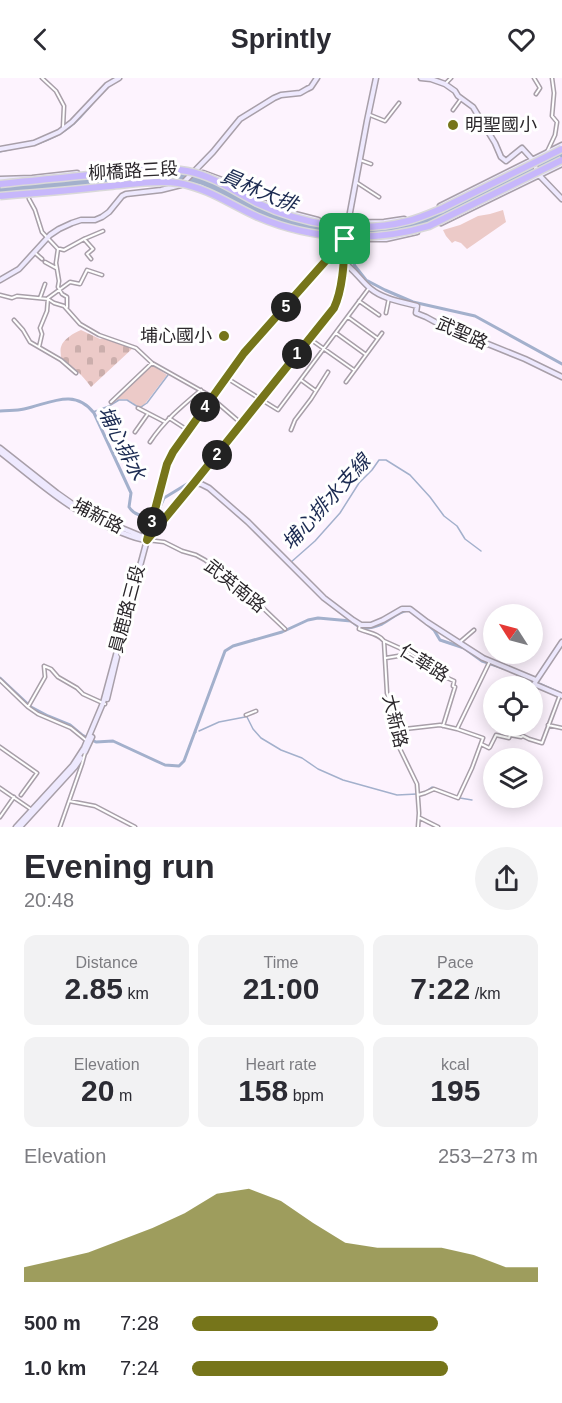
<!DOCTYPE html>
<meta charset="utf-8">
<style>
body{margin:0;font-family:Helvetica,"Noto Sans TC",sans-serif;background:#f2f2f3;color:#2b2b33;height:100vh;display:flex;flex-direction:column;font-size:22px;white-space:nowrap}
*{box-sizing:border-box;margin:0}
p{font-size:20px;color:#7c7c81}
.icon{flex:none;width:33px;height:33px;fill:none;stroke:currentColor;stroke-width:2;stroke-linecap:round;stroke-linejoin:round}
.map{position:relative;height:749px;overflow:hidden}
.details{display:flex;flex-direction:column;background:#fff;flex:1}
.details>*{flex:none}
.needle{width:39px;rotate:306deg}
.fabs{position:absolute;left:483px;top:526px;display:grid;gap:12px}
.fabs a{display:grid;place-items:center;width:60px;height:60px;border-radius:50%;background:#fff;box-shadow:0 3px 15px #0003;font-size:30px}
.pin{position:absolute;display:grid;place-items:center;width:51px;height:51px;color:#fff;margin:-26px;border-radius:12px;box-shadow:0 3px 9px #0006}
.km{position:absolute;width:30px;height:30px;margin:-15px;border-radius:50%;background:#222;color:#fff;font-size:16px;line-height:30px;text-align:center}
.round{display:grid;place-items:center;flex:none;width:63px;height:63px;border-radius:32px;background:#f2f2f3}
.head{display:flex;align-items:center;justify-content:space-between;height:102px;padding:0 24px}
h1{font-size:33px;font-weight:600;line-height:45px}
.figures{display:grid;grid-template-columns:repeat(3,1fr);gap:9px;height:102px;padding:6px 24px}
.figures div{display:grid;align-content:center;border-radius:12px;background:#f2f2f3;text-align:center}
.figures b{font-size:30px;font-weight:600}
.figures small{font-size:16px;font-weight:400}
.figures p{font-size:16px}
.chart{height:168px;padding:12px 24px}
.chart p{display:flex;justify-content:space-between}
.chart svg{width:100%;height:108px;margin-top:6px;fill:#76751a;opacity:.7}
ul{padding:0 24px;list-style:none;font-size:20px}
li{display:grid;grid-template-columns:96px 72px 1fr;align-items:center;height:45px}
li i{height:15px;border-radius:8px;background:#76751a}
header{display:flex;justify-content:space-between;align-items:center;height:78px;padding:0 24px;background:#fff;font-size:27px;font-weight:600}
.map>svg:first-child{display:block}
</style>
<header><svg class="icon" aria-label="back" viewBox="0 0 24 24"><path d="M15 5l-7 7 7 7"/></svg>Sprintly<svg class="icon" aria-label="heart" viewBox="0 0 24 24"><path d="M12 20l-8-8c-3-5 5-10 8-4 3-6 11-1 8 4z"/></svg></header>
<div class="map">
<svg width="562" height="749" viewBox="0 0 562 749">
<defs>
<pattern id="cemetery-stones" width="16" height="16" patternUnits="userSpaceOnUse" patternTransform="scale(1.5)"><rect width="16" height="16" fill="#eccac8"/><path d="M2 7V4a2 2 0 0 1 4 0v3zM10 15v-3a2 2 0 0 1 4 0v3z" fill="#cbaeac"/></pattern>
</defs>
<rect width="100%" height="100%" fill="#fdf3fe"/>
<path fill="url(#cemetery-stones)" d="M81,252L100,261L104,260L133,270L91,309C83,297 72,289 61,279C61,277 60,271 61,269C63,261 74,255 81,252Z"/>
<path fill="#eccac8" d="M503,132L506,144L467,171L461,165L455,163L452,165L446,158L443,152L460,147L478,138L490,136Z
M152,287L167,297L141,331C130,323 127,317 113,324Z"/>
<path fill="#a3b0cc" d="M562,72V81L421,148L374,157L310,154L280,145L236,125L202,107L185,103L159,101L0,116V107L110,96L163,94L191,96L207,100L255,125L338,150L405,146Z"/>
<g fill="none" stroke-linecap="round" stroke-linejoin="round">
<path stroke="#a3b0cc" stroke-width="1.5" d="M93,334L109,328L119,322H127L138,329H141L147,325L168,297
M197,403L200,402L208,408
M187,406L192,404
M257,450L274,468
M290,485L315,463L340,435L359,405L372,392L379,382H386L410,397L430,419L444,438L457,448L465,461L481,473
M247,639L253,651L261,660L281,672L302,680L318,691L343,702L397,717L417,716
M199,653L219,644L245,639
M195,655L196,654
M426,713L432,709L460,720L472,722"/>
<path stroke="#a3b0cc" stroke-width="3" d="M38,65C65,56 76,45 94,23
M0,73L14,70
M347,172L355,188L366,202L385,212L413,224L475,238L562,286
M0,333C8,332 16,333 24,331C49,326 74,309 94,335L131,415L129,429C137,441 145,436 157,436L164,420L187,406
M426,545L434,552L440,562L464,570L482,583L503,590
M517,596L562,616
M0,600L31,629L48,638L70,647L82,657L96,664L113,663L165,687L179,688L184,683L225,573L233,568L282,554L308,542L318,540L351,543L362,551C369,550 375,549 382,546C391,541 398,534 408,532"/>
<defs>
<path id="street" d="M42,0L56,13L64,28L63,49
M534,0L540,10L536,16
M445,6L451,0
M453,32L461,21
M370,37L385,43L399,25
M547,74L555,57L557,44L552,38L554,15L552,0
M360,82L371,86
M356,104L379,119
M28,117L29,121L35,132L42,154L58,171L56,185L59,203L58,209L62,216L67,219V229
M84,161L93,171L87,176L91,181
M58,171H60L64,172L84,161L103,153
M34,174L42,181
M45,184L56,190
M0,217L12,220L17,218L48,221L54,225L64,228L80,246L99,257L136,270L152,285L207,316L242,346
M40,220L45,206
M359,223L379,237
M386,235L389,220
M348,239L377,260
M14,242L23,252L30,264L61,282L76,295
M336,255L365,276
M310,261L354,292
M39,269L42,256L40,250L47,233L48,220L70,204L80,206L87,192L102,197
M225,299L278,332L369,210
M301,302L316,313
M346,304L382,255
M111,324L152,285
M138,330L165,344
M169,340L189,353
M291,352L295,342L311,321L328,294
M135,354L147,337
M150,364C164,343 182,328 201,312
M360,547L359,551C368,555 378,555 384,563L387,615L393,634L400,671L417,706L419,735L418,749
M285,551L244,512L205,482L196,477L182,473L164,464L147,462L167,386L173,374L244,275L344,164
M384,563L404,572L428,587L430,592L454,603L453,608L455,609L443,648
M460,564L474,552
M386,580L410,576
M44,588L51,591L58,599L77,610L83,616L105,626
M0,602L28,629L38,636L71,650L87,663
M28,629L45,599L44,588
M246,637L256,633
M548,647L562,650
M457,651L490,583
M396,652L440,647L457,651L483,660L472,690L458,720L434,711L425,715L418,717
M510,657L513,648
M481,666L489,670L490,669L496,657L509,660L510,657L521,659L523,658L529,661L542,665L560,617
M0,669L37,695L21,717
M0,710L32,732
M69,723L95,728L135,749
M0,739L14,719
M420,740L438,749
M60,749L82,686L85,675"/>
<path id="secondary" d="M421,0L431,1L445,6L455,13L458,18L473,29L495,65L501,79L506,83L522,70L532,81L539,97L562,121
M0,71L34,65L59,54L72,44L107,7L119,0
M203,95L222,102L235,109
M0,101L32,100L77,95
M265,125L295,136L318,142
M440,128L562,67
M337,145L384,144L404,141
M441,145L562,86
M368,161H386L417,154
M343,184C354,191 361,203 371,211C383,221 403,224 417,228L416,235L426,239L461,258L483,264L525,281L562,299
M0,202L19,191L50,157L59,151L72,145L81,142H95L102,139L109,134L122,118L126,116L161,112L181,107L213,74L240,41L274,20L281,17L300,15L307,11L311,9L317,0
M0,370L57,415L74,427L100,441L141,458L147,462
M0,374C37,403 71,434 115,452C126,456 135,461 146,462
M195,405L201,406L209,410L248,444L324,520L353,542L361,547H371L383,542L402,531H410L427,544L483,580L536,602
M562,564L534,606L562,618
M107,621L117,579
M85,674L92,659
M16,749L73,687L84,670L103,625L147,462L326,241L334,230L338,218L348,145L367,43L376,0
M20,749L75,689L81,680"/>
</defs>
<use href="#street" stroke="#a89fa9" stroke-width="5"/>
<use href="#secondary" stroke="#a89fa9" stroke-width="7"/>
<use href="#street" stroke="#fff" stroke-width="2"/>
<use href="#secondary" stroke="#eee9fe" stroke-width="4"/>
<defs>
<path id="highway-bridge" d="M0,106C36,102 73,99 109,95C134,93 161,88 187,93C213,98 234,113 257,125C303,147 359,156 408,143C420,140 431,135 443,130L562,71
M0,118C37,115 73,112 110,108C132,106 156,102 178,105C208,110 231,127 258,139C312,162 373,165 429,148L562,82"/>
</defs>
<use href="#highway-bridge" stroke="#d9d8d9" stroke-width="9" stroke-linecap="butt"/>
<use href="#highway-bridge" stroke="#c7b7fb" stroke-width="6"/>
</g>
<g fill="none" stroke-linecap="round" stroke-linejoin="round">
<defs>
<path id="route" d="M345,161C344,182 343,211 334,230L194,405L147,462L167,386L173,374L244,275Z"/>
</defs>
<use href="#route" stroke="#fff" stroke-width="12"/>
<use href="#route" stroke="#76751a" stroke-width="8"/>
</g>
<g fill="#76751a" stroke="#fff" stroke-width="2">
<circle cx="453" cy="47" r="6"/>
<circle cx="224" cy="258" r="6"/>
</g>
<g text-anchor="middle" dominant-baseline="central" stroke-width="6" stroke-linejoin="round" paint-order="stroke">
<g font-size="18" fill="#2b272b" stroke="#fff" text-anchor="start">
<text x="465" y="47">明聖國小</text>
<text x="212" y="258" text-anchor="end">埔心國小</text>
</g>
<g font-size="18" fill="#2b272b" stroke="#fff">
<text transform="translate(133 93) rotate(-3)">柳橋路三段</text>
<text transform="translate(462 255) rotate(24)">武聖路</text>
<text transform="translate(98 438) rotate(27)">埔新路</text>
<text transform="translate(235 508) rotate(39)">武英南路</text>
<text transform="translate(127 531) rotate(-75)">員鹿路三段</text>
<text transform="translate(424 585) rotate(32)">仁華路</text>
<text transform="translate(395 643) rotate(76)">大新路</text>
</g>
<g font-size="20" font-style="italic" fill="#1c2b52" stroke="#fff">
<text transform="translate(259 112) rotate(23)">員林大排</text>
<text transform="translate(122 365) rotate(63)">埔心排水</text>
<text transform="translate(326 424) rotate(-48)">埔心排水支線</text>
</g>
</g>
</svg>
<div class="fabs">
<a><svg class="needle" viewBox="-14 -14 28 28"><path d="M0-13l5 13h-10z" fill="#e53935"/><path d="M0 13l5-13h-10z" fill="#7c7c81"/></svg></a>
<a><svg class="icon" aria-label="locate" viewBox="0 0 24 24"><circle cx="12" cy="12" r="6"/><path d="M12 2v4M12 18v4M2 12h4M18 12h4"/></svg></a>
<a><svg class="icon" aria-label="layers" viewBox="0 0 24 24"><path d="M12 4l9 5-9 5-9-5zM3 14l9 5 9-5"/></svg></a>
</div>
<div class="pin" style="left:345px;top:161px;background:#1e9e55"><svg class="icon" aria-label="arrive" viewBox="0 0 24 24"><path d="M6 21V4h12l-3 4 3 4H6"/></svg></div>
<b class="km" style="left:297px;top:276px">1</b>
<b class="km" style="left:217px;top:377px">2</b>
<b class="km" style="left:152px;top:444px">3</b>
<b class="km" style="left:205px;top:329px">4</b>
<b class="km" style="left:286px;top:229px">5</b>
</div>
<section class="details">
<div class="head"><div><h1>Evening run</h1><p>20:48</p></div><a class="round"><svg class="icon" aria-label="share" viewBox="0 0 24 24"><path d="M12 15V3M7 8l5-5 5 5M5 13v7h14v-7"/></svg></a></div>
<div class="figures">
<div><p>Distance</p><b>2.85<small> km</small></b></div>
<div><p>Time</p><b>21:00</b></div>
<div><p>Pace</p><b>7:22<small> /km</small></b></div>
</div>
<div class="figures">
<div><p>Elevation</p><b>20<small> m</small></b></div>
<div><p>Heart rate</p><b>158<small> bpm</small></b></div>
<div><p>kcal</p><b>195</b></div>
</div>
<div class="chart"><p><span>Elevation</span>253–273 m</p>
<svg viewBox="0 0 160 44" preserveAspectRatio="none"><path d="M0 44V38L10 35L20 32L30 27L40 22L50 16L60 8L70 6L80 11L90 20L100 28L110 30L120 30L130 30L140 33L150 38L160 38V44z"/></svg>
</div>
<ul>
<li><b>500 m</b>7:28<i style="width:71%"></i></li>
<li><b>1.0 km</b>7:24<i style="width:74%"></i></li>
</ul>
</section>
